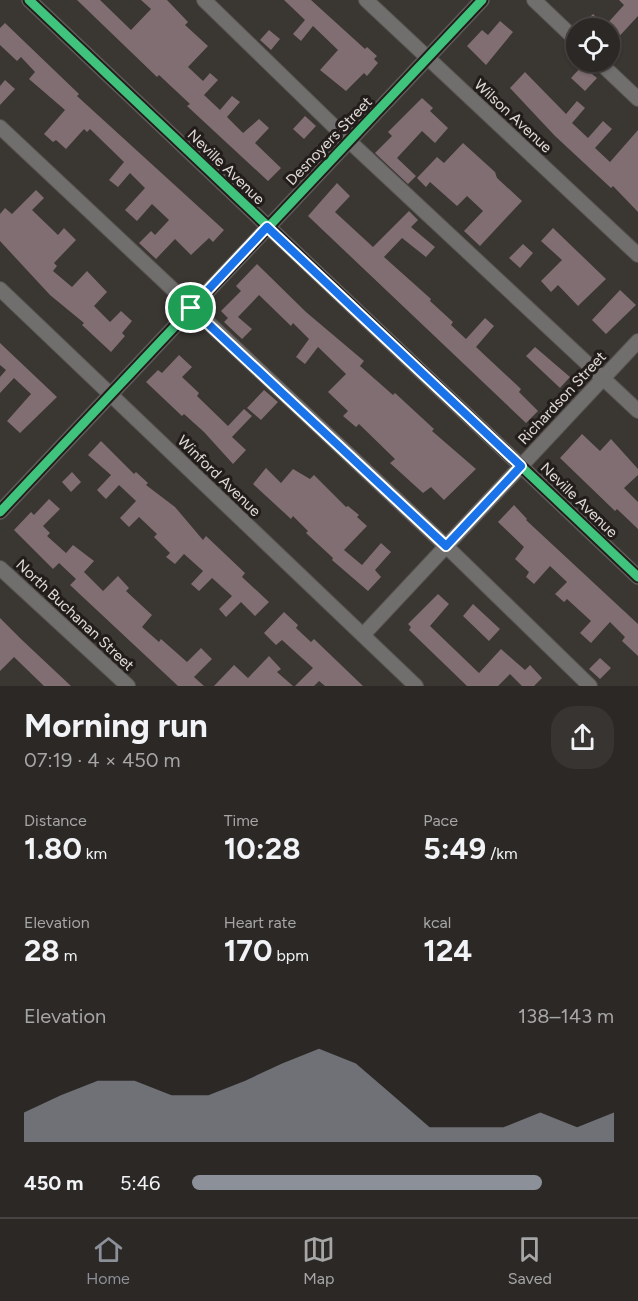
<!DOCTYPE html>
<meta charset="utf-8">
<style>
body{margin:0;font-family:Figtree,sans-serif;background:#383432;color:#f1f3f6;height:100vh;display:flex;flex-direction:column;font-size:22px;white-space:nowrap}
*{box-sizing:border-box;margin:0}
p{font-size:20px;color:#a6a6a7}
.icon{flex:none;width:33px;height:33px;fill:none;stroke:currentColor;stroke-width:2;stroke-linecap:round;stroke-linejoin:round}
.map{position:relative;height:686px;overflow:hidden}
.details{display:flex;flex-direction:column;background:#2c2826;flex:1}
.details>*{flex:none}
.controls{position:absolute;left:566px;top:18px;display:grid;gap:12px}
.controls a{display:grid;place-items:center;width:54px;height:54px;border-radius:50%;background:#2c2826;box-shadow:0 2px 4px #0004,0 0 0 2px #484443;font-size:30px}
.pin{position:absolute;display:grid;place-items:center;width:51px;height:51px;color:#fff;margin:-26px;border:3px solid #fff;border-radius:50%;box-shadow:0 2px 6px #0007}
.round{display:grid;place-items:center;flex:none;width:63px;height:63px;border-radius:24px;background:#383432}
.headline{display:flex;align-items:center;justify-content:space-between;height:102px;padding:0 24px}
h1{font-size:33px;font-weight:700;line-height:45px}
.figures{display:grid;grid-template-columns:repeat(3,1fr);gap:9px;height:102px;padding:6px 24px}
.figures div{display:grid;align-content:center}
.figures b{font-size:30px;font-weight:700}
.figures small{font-size:16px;font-weight:400}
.figures p{font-size:16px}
.chart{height:168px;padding:12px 24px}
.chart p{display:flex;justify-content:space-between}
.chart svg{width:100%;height:108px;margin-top:6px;fill:#8c9099;opacity:.7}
ul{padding:0 24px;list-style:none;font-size:20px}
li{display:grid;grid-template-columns:96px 72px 1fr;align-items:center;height:45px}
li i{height:15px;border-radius:8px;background:#8c9099}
.dock{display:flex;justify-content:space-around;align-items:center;height:84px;border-top:2px solid #484443;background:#2c2826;font-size:16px;color:#a6a6a7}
.dock a{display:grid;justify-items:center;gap:3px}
.dock .active{color:#8c9099}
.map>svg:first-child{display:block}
</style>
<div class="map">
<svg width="638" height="686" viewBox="0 0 638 686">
<rect width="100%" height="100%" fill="#3a3632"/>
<path fill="#806e72" d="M77,0H100L131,30L151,9L141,0H167L188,22L185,25L208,46L188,67L203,81L210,73L218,80L204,95L220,110L232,96L240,102L227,117L243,133L259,119L269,128L255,143L281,168L268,181L187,106L190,104L159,75L157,77Z
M284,0H311L365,49L367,47L377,56L374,59L378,63L367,76L364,73L346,91L320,70L338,50L313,26L301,41L293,34L305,20Z
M619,0H638V16L614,42L609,37V28H589L584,23L593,14L605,26L624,5Z
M500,21L513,32L486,65L467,46L482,30L488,35Z
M5,23L79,94L77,96L224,230L213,242L209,238L191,255L175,239L156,259L139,243L151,231L155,235L169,220L152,204L137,221L125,210L145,188L130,173L118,187L109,180L124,162L90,129L87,132L84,129L66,149L56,140L53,142L44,134L65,110L29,79L35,72L21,57L17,61L0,45V28Z
M269,30L280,39L271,50L260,40Z
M582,66L597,78L585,91L571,78Z
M525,72L566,114L577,101L585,108L572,123L588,138L603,121L612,129L595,148L610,162L638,130V212L613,186L611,188L555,136L510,88Z
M5,80L15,89L0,105V86Z
M422,98L433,108L430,111L448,128L435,143L422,131L397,158L416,176L408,184L375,153L392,136L388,132Z
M305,116L316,126L304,139L293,129Z
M463,143L495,172L497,178L522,201L480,246L464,231L483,211L467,196L457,206L430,182L426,187L417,178L437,157L444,163Z
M337,183L350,196L335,212L373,247L409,211L418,220L411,227L435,247L426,257L402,238L384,257L431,299L430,301L453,322L451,325L466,339L485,318L494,326L476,347L521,389L519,392L538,411L526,423L308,216Z
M36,190L44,198L32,210L58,235L64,228L76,240L54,263L57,266L53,271L72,287L87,271L107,292L94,306L110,322L121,311L132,321L122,333L125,336L111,352L82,325L84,323L50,295L0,241V214L5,208L12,214Z
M553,228L606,279L578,306L558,285L551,292L541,281L562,260L541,241Z
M523,244L533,253L520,268L509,258Z
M257,264L306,312L364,361L360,366L393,395L395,393L434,429L432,431L476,469L444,500L431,487L423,493L390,463L395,459L359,424L356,427L343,416L348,411L328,392L346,374L318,347L305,364L296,357L309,339L293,323L291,326L259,295L238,317L252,329L242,339L224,322L228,318L221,311L241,291L236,286Z
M620,290L636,305L606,334L592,320Z
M0,343L57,397L20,433L7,421L31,394L14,378L0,393V377L6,370L0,365Z
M535,347L570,377L560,388L526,356Z
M179,355L192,367L182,377L199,393L197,396L228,426L244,409L252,416L232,437L246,450L233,464L204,432L184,414L182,416L146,382L158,370L162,373Z
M264,390L278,402L261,420L247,408Z
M582,434L600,451L611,439L638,469V475L624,488L638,502V529L617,509L615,511L560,458Z
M101,441L134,474L136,472L148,483L146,485L175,507L203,540L206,536L245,573L242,577L269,602L255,616L241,602L226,617L219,609L232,596L212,578L199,591L191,584L203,571L184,554L175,564L166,557L170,553L154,537L157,534L139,517L129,527L120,518L136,501L119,485L106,499L97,490L111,475L88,455Z
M266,468L281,483L293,469L310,479L314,475L346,507L348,506L359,515L357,517L367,526L344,550L362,565L381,543L391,552L375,570L381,577L368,591L332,560L333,558L306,533L308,531L293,516L291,519L253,484Z
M72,472L81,482L71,492L62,482Z
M49,499L60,509L43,526L50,533L47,536L66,553L73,545L94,561L84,572L103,591L118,576L129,588L126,591L152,615L142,627L159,642L161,639L187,662L201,648L212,659L194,677L204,686H178L70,585L76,579L59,563L53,569L14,530L31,512L34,515Z
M514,505L527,519L526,520L638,624V656L622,641L625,637L610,622L591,643L580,633L591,621L567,599L564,602L555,594L567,582L550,566L534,584L526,577L529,572L515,559L524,547L498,522Z
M438,594L449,604L430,626L479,673L501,649L525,670L530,665L542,678L534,686H522L510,674L498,686H467L409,630L411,627L408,624Z
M473,604L500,629L489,641L463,616Z
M284,612L298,625L296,628L311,642L314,639L363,686H325L319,681L314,686H295L313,668L282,640L276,645L264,633Z
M0,618L22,640L71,686H44L14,657L0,671Z
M269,656L281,669L277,672L293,686H214L234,665L248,678Z
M600,658L611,668L600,679L589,669Z"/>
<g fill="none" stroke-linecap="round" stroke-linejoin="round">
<defs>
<path id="minor" d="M29,0L638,577
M204,0L349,141L638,411
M366,0L638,255
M534,0L576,40
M599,62L638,99
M0,127L446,546L590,686
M0,289L416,686
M0,512L482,0
M0,568L128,686
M363,635L638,341"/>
</defs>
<use href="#minor" stroke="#575451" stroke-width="16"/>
<use href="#minor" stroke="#716f6e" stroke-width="14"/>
<defs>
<path id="cycleway" d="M29,0L638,577
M0,512L482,0"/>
</defs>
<use href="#cycleway" stroke="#221d1b" stroke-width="13"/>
<use href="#cycleway" stroke="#40c37c" stroke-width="9"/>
</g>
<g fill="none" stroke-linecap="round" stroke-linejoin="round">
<defs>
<path id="route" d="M267,227L521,466L446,546L191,308Z"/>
</defs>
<use href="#route" stroke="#fff" stroke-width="12"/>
<use href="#route" stroke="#1a73e8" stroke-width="8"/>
</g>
<g text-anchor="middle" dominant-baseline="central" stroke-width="6" stroke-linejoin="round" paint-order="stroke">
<g font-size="15" fill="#e1dbd7" stroke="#221d1b">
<text transform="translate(513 116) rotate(43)">Wilson Avenue</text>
<text transform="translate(329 141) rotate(-46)">Desnoyers Street</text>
<text transform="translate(226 167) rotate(44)">Neville Avenue</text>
<text transform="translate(562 398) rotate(-47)">Richardson Street</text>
<text transform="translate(219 476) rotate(44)">Winford Avenue</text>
<text transform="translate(579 500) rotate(44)">Neville Avenue</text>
<text transform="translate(75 615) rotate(43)">North Buchanan Street</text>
</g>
</g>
</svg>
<div class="controls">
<a><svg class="icon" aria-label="locate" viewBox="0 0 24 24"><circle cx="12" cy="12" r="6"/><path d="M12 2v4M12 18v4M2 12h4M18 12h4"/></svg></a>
</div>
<div class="pin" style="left:191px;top:308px;background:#1e9e55"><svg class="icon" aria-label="arrive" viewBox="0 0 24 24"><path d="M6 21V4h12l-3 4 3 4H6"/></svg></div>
</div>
<section class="details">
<div class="headline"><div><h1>Morning run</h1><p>07:19 · 4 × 450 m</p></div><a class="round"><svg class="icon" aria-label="share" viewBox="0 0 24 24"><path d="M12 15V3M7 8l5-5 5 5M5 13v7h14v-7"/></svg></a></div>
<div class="figures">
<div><p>Distance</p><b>1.80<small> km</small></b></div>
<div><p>Time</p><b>10:28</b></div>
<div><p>Pace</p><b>5:49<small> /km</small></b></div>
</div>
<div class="figures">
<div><p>Elevation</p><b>28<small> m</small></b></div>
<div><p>Heart rate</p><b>170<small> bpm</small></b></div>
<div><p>kcal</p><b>124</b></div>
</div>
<div class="chart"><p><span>Elevation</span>138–143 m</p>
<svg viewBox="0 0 160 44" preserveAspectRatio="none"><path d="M0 44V32L10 25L20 19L30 19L40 25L50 25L60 19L70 12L80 6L90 12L100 25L110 38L120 38L130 38L140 32L150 38L160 32V44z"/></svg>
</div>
<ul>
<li><b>450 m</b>5:46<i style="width:83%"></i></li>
</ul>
</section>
<nav class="dock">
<a class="active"><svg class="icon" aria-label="home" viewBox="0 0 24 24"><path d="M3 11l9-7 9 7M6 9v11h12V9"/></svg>Home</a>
<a><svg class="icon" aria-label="map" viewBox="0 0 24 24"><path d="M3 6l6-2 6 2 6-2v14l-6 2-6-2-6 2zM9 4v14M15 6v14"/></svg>Map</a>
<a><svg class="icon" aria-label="saved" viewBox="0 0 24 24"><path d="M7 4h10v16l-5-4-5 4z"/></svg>Saved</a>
</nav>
